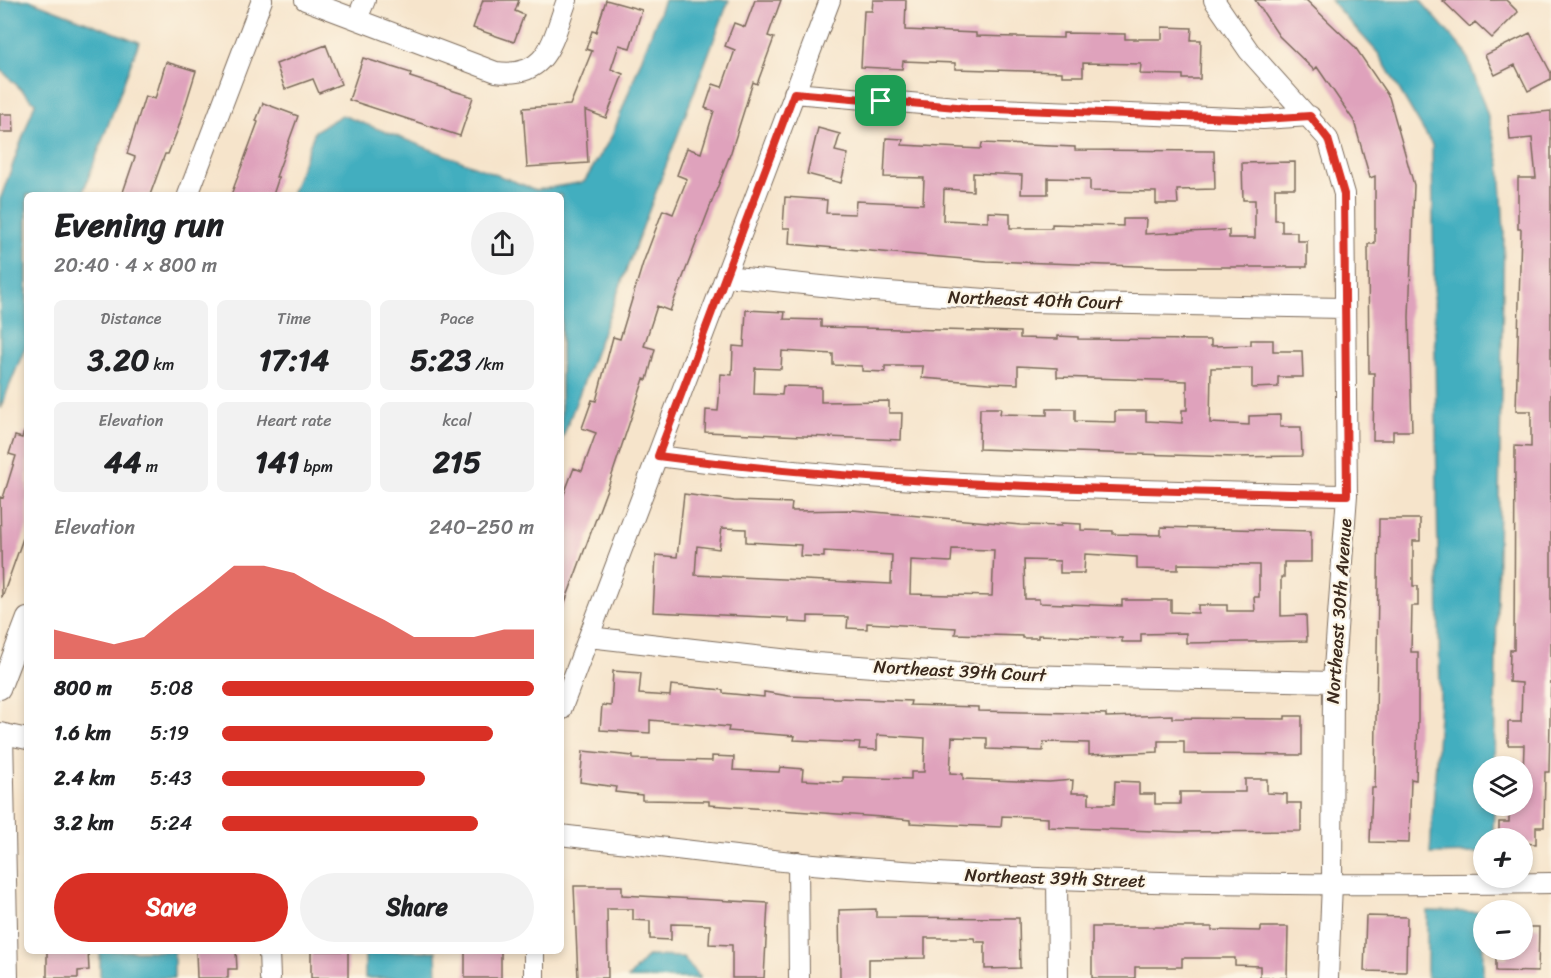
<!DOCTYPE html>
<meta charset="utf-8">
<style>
body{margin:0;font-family:Sriracha,sans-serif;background:#f2f2f2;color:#202124;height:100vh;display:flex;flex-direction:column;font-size:22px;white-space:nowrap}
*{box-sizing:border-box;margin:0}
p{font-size:20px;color:#757577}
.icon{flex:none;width:33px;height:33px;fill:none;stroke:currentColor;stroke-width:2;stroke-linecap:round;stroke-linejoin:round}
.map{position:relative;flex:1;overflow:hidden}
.panel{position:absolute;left:24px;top:192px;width:540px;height:762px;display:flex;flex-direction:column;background:#fff;border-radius:9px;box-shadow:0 3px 9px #0003}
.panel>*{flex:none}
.controls{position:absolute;left:1473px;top:756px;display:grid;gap:12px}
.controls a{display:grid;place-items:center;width:60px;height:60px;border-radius:50%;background:#fff;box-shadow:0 3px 9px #0003;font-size:30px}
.pin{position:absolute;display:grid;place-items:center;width:51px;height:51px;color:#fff;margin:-26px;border-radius:12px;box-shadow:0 3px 9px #0006}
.round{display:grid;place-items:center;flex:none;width:63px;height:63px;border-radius:32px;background:#f2f2f2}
.head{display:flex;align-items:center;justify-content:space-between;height:102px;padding:0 30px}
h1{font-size:33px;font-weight:800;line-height:45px}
.figures{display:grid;grid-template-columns:repeat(3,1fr);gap:9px;height:102px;padding:6px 30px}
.figures div{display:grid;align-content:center;border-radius:9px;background:#f2f2f2;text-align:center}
.figures b{font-size:30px;font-weight:800}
.figures small{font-size:16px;font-weight:400}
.figures p{font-size:16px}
.chart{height:168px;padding:12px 30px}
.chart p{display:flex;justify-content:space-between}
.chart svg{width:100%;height:108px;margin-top:6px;fill:#d93025;opacity:.7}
.primary-button{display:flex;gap:12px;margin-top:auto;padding:12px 30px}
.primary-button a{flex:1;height:69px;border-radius:36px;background:#d93025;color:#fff;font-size:24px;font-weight:800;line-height:69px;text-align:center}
.primary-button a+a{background:#f2f2f2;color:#202124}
ul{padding:0 30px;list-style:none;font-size:20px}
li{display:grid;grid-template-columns:96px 72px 1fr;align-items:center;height:45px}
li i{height:15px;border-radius:8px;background:#d93025}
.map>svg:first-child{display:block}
</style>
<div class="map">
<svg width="1551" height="978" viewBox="0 0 1551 978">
<rect width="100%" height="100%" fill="#fcf5e5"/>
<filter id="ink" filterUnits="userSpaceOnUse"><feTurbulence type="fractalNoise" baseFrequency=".0167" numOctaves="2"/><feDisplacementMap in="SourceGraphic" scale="12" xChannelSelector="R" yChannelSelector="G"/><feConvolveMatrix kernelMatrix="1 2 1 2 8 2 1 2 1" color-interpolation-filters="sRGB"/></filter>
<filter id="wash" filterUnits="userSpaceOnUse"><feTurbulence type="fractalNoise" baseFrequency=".008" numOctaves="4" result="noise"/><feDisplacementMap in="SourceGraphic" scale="24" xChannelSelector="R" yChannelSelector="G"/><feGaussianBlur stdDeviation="1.35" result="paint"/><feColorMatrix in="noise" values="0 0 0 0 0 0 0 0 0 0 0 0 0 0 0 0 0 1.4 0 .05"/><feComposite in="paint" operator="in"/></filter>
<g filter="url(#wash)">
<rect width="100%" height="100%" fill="#f6e4cb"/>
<path fill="#42aebf" stroke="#3e6c6e" stroke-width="1.5" d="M0,0H29L139,42L82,195H27V343L0,409V200L35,103L0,69Z
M664,0H729L561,442V195H291L315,131L342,115L536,190L584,182L612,136Z
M1330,0H1420L1466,53L1489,119L1500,164L1504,232L1494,766H1484V806H1494L1493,838H1484L1483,853L1430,854L1440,699L1432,145L1378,53Z
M1427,911L1483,912V978H1427Z
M100,951H174V978H100Z
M365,951H436L437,978H365Z
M648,956L683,957L700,978H628Z"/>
<g id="blocks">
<path fill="#dfa2bc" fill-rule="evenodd" d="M483,0H519L515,11L524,15L514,42L473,28Z
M606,0L642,10L630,48L619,45L611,69L623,74L606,118L585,110L588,163L527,167L523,108L570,105L592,51L586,49L592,31L596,32Z
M755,0H781L768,36L774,38L757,84L753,82L731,152L670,311L657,306L644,346L655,349L647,380L644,379L610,481L561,613V502L574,468L582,471L596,433L582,428L592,400L596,401L613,337L620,339L643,263L663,210L673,214L687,179L677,175L687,148L701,153L714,111L705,108L713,84L722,87L735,50L725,46L734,23L745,27Z
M873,0H906L905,30L976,33V36L1063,38V33L1125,34V39H1162V27L1192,28L1191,40H1201L1200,79H1183V75L1140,74L1141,64L1083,63V76H1062V72L955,69V63L903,61L902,69L861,67L864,11H872Z
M1255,0H1306L1355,47L1389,97L1414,185L1409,317L1412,431H1393V440H1373L1374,373H1369L1368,244H1375V176L1370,178L1354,121L1317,67L1314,70L1279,36Z
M1442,0H1506L1518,12L1492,38L1475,22L1470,27Z
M1530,33L1551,73V79L1528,91L1515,65L1495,75L1485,55Z
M326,45L341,84L319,93L313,79L285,89L276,64Z
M363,58L411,73L410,77L473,97L460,136L349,100Z
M166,62L196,71L178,129L168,154H165L150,195H122L135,157L127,154L145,96L155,99Z
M263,103L298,116L276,177H279L273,195H231L258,122L256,121Z
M1551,111V669L1549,772H1545L1544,827H1536V844L1522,843V838H1499V822H1509V806H1522L1524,745H1508V722H1521L1522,683L1509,682L1510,650H1514L1515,446L1531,447V411H1516L1521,229H1518V178H1536L1532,138L1510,140L1508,115Z
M0,114H13L14,132H0Z
M818,128L840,134L835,151L848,154L841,183L807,174Z
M886,138L903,139L902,145L942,147L981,149L982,143L1075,147V150L1214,151L1215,189L1177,190L1178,204H1156V192L1090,191V179L1048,178V194H1021L1022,175L973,173V191L944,189L943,220L988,222V212L1010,213V228H1052V224L1123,226V219H1146L1145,234L1229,230V238H1255V200H1243L1242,163L1295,162V188H1275V220H1282V232H1297V241H1307V267H1167L987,261L789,244L790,228H783L785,197L827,200L826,213L855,214L856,201L923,204L924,178L884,177Z
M746,310L785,312L784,319L821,320V327L1020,332V338L1058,339V336L1078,337V339L1211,340V346L1251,345V340H1273V351H1302L1303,377H1278V387L1252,388V368H1211L1210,423L1249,425V416L1280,415V427H1301L1302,456L1235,457L979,449L980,408H1001L1000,414L1047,415V409H1075V421L1115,422V411H1146V421L1182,423V410H1187V381L1057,377V368L1018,366V384L989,383L922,378L923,366H885V372L862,371V366L833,365V354L782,351L781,369L755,368L754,394L782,395L783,386L821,387V402L889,401V413H902L901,440L705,432L706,410L718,411L721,374L732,375L733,346L744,347Z
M24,432L27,433V527L2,598L0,497L3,498L16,456L9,454L15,436L22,438Z
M684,494L734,501L792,503L791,511L852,510L1021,525L1061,526V523L1081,524V530L1113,531V534L1161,535V527L1311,531V562H1284V577H1281V616L1306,615L1307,641L1186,643V633L1141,634V642H1122V638L1038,635V638H1022V636L955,634L956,628L867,623V629L847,628L848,617L808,616V623L789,622V618L653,612L656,555L677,557ZM722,528L746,529V542L801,545L800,556L824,557V551L892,555L891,584L695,575L697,546L719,549ZM952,549L994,550L992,596L910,594L911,560L951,562ZM1085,554L1137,557V569L1178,570V564L1259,565V597H1254L1255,611H1227V605H1198V613L1171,612V600H1122V606L1039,603V599H1025L1024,560L1060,561V573H1084Z
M1379,519H1420V541H1413V586H1418V606H1412L1411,652H1418V719L1416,780L1411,779L1409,843L1370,842L1372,788H1375Z
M613,671L641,673L639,694L670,696L671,685L723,690V693L764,697V692L789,696L911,701L910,705L978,707V711L1076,713L1106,714V717L1172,715V718L1285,719V716H1302V755L1184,754V741H1158V752L1089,755V743L1044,742L1043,751L987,749V738L952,737L950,773L963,774V779L1049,782L1073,780L1072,793H1089V804H1114L1115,781L1139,782V794H1155V804H1180V792H1245V779H1267V793L1287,794V803H1301V831L1180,832L1048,827V818L1002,816L1001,827L910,823V820L881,817L709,805V801L642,800V795L615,792L616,787L580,782L583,751L633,756V759L712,761V756L734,757L733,770L779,772L780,767L803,769L802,780L843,782V777L911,779V772H924L925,738L877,735V750L859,749L860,743L794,740L795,736L728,731L729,727L650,720V733L600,730L602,705L611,706Z
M574,886H622V895L768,903L764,978H732V945L709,944L710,925L671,924V940L650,939V921L633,920V909H607L608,978H578Z
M876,909V917L1019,918L1020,968L985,969V942H975L974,938H925V958L869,959V978H840L839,910Z
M1366,916L1407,917L1406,972L1364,971Z
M1092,927H1212V930L1261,931V927H1288L1287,978H1260V966L1235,965V958H1182V967H1135V978H1092Z
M1522,927H1539L1538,972L1496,971V957L1507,958V950H1522Z
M47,951H88L89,970L78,971V978H47Z
M196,951H236L237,969H228V978H197Z
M311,951H348V978H311Z
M465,951H501V978H465Z"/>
</g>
</g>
<g filter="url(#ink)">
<use href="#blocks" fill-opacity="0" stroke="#7c6b5b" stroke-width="1.5"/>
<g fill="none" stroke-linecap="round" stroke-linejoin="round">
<defs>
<path id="minor" d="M305,0L496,72C549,79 552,40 567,0
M1214,0L1249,51L1328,139L1344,194L1347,495L1333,682L1332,884L1328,978
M357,19L365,0
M794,93L968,108L1263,119L1310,116
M188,195L262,0
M726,276L860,290L1027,302L1344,308
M658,456C886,486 1117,490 1347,495
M589,637L816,663L973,674L1333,682
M0,689L27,618
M561,710L830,0
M0,733L27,739
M3,734L8,978
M561,835C675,849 789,864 903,871C1118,885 1335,886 1551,883
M798,862L799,978
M1057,879L1058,978
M269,951L270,978
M534,951V978"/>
</defs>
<use href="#minor" stroke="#7c6b5b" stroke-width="22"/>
<use href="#minor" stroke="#fff" stroke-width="20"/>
</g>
</g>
<g fill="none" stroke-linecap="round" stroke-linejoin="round" filter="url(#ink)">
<defs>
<path id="route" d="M794,93L968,108L1263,119L1310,116L1328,139L1344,194L1347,495C1117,490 886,486 658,456Z"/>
</defs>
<use href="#route" stroke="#fff" stroke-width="12"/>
<use href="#route" stroke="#d93025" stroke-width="8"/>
</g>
<g text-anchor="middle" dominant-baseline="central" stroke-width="4.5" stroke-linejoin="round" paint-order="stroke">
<g font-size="18" fill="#3b2a1e" stroke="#fcf5e5">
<text transform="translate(1035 300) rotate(2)">Northeast 40th Court</text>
<text transform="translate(1339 611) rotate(-86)">Northeast 30th Avenue</text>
<text transform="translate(960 671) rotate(3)">Northeast 39th Court</text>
<text transform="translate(1055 878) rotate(2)">Northeast 39th Street</text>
</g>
</g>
</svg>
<div class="controls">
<a><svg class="icon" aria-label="layers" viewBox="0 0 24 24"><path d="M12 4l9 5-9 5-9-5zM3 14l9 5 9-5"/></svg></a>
<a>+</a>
<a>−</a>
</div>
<div class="pin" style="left:881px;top:101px;background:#1e9e55"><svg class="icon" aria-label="arrive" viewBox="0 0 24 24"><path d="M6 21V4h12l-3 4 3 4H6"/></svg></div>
<section class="panel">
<div class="head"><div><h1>Evening run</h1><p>20:40 · 4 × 800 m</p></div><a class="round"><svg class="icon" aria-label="share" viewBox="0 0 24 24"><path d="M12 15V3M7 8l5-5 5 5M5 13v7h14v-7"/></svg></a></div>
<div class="figures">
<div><p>Distance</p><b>3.20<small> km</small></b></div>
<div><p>Time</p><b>17:14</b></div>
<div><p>Pace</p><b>5:23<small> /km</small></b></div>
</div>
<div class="figures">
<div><p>Elevation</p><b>44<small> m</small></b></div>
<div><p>Heart rate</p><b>141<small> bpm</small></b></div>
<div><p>kcal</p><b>215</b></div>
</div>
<div class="chart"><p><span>Elevation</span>240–250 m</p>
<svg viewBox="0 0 160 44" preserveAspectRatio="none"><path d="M0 44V32L10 35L20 38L30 35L40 25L50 16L60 6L70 6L80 9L90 16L100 22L110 28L120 35L130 35L140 35L150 32L160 32V44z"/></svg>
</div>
<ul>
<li><b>800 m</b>5:08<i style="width:100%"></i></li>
<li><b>1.6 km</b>5:19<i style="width:87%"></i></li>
<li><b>2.4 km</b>5:43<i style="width:65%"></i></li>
<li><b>3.2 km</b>5:24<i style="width:82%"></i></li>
</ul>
<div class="primary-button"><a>Save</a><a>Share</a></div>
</section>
</div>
